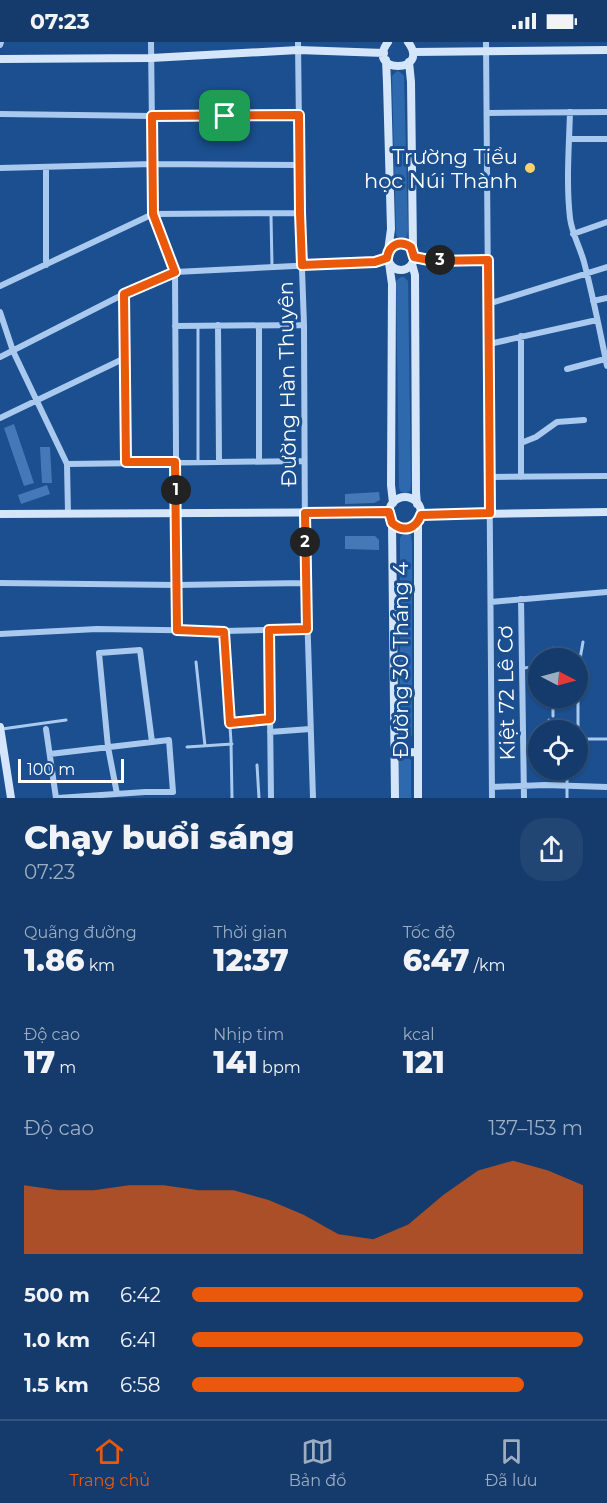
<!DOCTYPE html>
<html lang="vi">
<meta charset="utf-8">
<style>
body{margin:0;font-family:Montserrat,sans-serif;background:#214673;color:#f1f3f6;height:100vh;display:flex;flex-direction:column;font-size:22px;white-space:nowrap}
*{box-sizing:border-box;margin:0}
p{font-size:20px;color:#9dadc1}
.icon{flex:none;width:33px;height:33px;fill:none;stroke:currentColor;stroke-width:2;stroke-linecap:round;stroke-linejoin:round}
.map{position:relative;height:756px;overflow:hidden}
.sheet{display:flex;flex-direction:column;background:#143b6b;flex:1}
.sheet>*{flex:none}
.needle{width:39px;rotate:96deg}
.fabs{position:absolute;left:528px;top:606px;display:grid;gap:12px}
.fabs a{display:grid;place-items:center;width:60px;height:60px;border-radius:50%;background:#143b6b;box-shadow:0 2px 4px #0004,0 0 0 2px #33557e;font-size:30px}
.scale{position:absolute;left:18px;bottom:15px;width:106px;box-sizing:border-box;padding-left:6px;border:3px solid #fff;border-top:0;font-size:16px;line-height:21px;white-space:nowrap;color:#fff;-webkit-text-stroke:4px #1b4f8f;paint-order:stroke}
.pin{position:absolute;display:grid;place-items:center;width:51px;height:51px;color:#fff;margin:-26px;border-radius:12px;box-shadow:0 3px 9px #0006}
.km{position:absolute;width:30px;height:30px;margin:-15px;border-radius:50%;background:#222;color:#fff;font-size:16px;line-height:30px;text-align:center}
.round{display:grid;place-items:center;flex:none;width:63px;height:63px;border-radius:24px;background:#214673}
.summary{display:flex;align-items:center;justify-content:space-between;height:102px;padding:0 24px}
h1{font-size:33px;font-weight:800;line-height:45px}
.metrics{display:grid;grid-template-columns:repeat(3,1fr);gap:9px;height:102px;padding:6px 24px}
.metrics div{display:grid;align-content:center}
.metrics b{font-size:30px;font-weight:800}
.metrics small{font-size:16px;font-weight:400}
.metrics p{font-size:16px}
.chart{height:168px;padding:12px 24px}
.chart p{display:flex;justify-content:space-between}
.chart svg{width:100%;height:108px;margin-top:6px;fill:#ea580c;opacity:.7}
ul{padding:0 24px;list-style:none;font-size:20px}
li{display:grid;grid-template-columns:96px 72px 1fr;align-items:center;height:45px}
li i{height:15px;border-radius:8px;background:#ea580c}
.status{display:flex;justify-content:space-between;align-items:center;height:42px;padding:0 30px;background:#143b6b;direction:ltr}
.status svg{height:16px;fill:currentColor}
.dock{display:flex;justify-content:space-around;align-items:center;height:84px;border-top:2px solid #33557e;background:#143b6b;font-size:16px;color:#9dadc1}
.dock a{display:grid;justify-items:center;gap:3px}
.dock .selected{color:#ea580c}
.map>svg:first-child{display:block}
</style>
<div class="status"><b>07:23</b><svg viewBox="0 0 49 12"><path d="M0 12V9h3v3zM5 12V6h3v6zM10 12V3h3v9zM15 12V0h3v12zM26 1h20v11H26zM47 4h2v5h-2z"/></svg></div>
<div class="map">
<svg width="607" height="756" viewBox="0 0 607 756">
<rect width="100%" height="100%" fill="#1b4f8f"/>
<path fill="#2e69ad" d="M397,29L400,30L404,34L408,189L407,195L402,198L397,195L396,191L392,34Z
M401,235H404L408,239L411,443L410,449L405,452L400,449L399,445L396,239Z
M405,491L411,493L412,501V693L409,697H403L401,695L400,691V496L402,493Z
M404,714H408L411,719V756H399V719L401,715Z"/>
<path fill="#4478b7" d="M14,382L34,441L24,444L4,386Z
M40,405H50L52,441H42Z
M47,443L50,452L21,462L18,453Z
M379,450L380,458L374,461L345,462V452Z
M345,494H375L379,498V508L345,507Z"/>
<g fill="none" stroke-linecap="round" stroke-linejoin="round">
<path stroke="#a9c9ee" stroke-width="3" d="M271,173L272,224
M198,419V284
M224,590L231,700L232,756
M553,616V606
M196,620L205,704
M522,626L538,625
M578,628L583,600
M578,653V697
M553,656V674
M549,678V688
M2,687L66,678
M579,697H607
M187,705L232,702
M257,723L259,756
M567,728V756"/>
<path stroke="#a9c9ee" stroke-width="6" d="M151,0L153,172L175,230L177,588
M298,0L300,171L304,283L305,505L313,756
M486,0L492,756
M0,3L1,0
M570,70C569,105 566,141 570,176C572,192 580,205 584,220C593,254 600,289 607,324
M487,71L607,70
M0,72L152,74L299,73
M569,97H607
M0,126L153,122L299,123
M573,192L607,180
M414,215L434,219L488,218
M46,223V125
M0,244L153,172L300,171
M124,252L127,420
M593,259L607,256
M488,262L607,225
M0,270L13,309L67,422L68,471
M218,283L219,419
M175,284L304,283
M259,284V419
M521,294V435
M489,302L597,278
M0,315L124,252L175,230L375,220L387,216
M567,327L605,317
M0,376L125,316
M521,401L536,395L557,380L584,378
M67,422L304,419
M490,435L607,434
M0,541L177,543L306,541
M521,557L524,756
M491,560L607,550
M269,588L271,756
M0,592L97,587L224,589L307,587
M230,681L270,677
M46,687L56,756
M270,690L310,687
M50,712L169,698L173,750H145L58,756
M492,745L545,743L607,745
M117,752L108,705L99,611L140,608L152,700"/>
<path stroke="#d6e6fa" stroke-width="8" d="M388,0C364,32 432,32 408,0
M413,10L607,8
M0,17L151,16L298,8L384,11
M386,18L387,41L391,187L388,209
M409,20L411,40L413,209
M388 215a13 13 0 1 1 26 0a13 13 0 1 1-26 0Z
M389,221L392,242L391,443L393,461
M412,222L415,233L416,450L417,462
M389 471a16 16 0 1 1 32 0a16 16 0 1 1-32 0Z
M0,472L389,470
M421,473L607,470
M418,480V756
M392,481L395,756
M0,685L11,756
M395,711L418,710"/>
</g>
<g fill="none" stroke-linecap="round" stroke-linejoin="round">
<defs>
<path id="route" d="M299,73L300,171L302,223L375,220L387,216C389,202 400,198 411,205L414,215L434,219L488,218L490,471L421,473C416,487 404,491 392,481L389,470L305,471L307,587L269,588L270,677L230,681L224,590L177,588L175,420H126L124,252L175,230L153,172L152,74Z"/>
</defs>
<use href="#route" stroke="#fff" stroke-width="12"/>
<use href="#route" stroke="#ea580c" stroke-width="8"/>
</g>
<circle fill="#ffd166" stroke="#1b4f8f" stroke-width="2" cx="530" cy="126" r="6"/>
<g text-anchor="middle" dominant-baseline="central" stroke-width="6" stroke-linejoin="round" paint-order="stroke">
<g font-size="21" fill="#fff" stroke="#1b4f8f" text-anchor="end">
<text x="518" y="114">Trường Tiểu<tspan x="518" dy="24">học Núi Thành</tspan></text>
</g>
<g font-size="21" fill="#fff" stroke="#1b4f8f">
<text transform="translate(287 342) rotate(-91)">Đường Hàn Thuyên</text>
<text transform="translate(400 618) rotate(-90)">Đường 30 Tháng 4</text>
<text transform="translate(506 651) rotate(-91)">Kiệt 72 Lê Cơ</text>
</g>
</g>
</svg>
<div class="fabs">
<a><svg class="needle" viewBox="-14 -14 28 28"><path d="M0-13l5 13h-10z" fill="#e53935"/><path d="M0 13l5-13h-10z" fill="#9dadc1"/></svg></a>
<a><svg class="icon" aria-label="locate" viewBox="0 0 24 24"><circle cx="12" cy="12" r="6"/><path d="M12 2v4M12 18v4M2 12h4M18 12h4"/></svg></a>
</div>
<div class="scale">100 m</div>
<div class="pin" style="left:225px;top:74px;background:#1e9e55"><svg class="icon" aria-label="arrive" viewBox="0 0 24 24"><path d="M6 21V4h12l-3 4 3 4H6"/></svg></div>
<b class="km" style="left:176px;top:448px">1</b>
<b class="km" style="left:305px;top:500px">2</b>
<b class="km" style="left:440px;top:218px">3</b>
</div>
<section class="sheet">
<div class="summary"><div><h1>Chạy buổi sáng</h1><p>07:23</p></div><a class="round"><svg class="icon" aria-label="share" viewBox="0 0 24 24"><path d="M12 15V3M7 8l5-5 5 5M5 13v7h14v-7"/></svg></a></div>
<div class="metrics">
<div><p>Quãng đường</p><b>1.86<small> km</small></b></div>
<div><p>Thời gian</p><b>12:37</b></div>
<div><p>Tốc độ</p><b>6:47<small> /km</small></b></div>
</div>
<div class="metrics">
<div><p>Độ cao</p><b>17<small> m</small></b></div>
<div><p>Nhịp tim</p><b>141<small> bpm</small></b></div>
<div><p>kcal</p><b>121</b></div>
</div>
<div class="chart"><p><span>Độ cao</span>137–153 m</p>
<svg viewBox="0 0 160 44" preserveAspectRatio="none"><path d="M0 44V16L10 18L20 18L30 16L40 16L50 18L60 18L70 22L80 28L90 36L100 38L110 32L120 20L130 10L140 6L150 10L160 16V44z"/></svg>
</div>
<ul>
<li><b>500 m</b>6:42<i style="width:100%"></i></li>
<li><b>1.0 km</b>6:41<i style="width:100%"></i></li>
<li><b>1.5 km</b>6:58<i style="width:85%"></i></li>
</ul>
</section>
<nav class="dock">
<a class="selected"><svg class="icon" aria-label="home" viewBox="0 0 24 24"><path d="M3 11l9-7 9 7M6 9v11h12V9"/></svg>Trang chủ</a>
<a><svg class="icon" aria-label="map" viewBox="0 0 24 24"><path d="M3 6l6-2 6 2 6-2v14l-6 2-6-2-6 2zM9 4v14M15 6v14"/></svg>Bản đồ</a>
<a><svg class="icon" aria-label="saved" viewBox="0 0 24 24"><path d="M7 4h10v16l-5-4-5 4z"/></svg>Đã lưu</a>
</nav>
